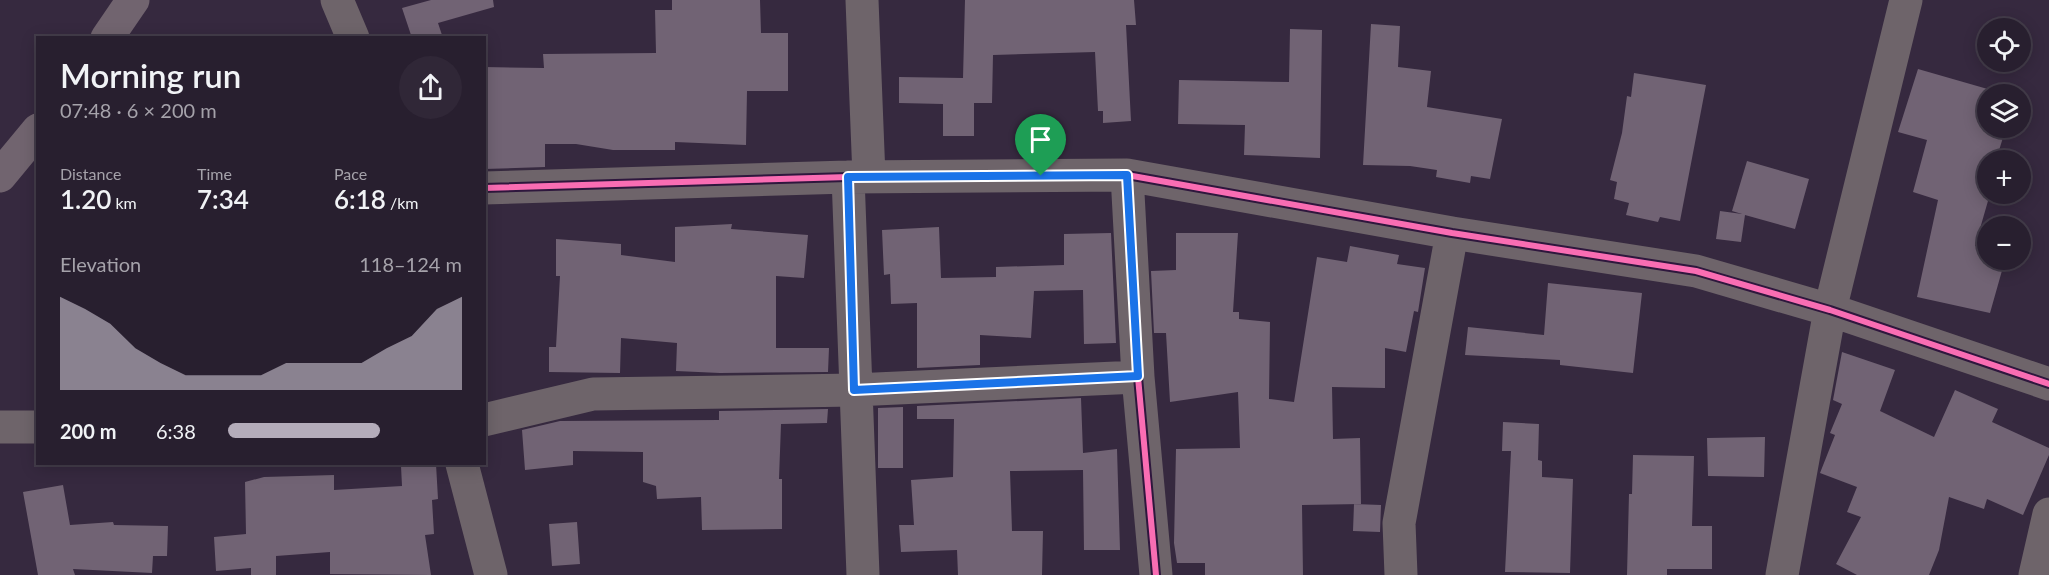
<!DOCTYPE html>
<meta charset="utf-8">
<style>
body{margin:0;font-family:Lato,sans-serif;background:#302737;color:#f1f3f6;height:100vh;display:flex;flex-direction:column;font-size:22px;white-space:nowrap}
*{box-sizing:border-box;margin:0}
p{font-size:20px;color:#a5a2aa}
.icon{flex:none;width:33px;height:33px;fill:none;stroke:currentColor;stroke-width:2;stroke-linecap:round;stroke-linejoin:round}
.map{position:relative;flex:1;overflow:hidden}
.side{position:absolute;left:36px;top:36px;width:450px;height:429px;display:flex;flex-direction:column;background:#281f2f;border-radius:0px;box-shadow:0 3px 15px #0003,0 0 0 2px #443d4b}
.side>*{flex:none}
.fabs{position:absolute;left:1977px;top:18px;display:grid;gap:12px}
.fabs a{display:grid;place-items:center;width:54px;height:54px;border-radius:50%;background:#281f2f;box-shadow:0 3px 15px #0003,0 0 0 2px #443d4b;font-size:30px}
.pin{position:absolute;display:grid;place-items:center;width:51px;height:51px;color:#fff;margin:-62px -26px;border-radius:50% 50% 50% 0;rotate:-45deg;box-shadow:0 0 6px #0007}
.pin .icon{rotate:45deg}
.round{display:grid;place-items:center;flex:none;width:63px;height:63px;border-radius:32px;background:#302737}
.overview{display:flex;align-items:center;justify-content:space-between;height:102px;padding:0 24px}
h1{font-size:33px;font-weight:600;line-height:45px}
.figures{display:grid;grid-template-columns:repeat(3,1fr);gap:9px;height:102px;padding:6px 24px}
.figures div{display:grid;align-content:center}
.figures b{font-size:26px;font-weight:600}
.figures small{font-size:16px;font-weight:400}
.figures p{font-size:16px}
.chart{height:168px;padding:12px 24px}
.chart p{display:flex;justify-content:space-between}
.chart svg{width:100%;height:108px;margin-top:6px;fill:#b4acba;opacity:.7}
ul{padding:0 24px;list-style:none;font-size:20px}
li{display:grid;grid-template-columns:96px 72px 1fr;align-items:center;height:45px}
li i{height:15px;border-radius:8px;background:#b4acba}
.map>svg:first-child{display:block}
</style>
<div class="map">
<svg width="2049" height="575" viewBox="0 0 2049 575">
<rect width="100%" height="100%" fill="#36293f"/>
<path fill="#716374" d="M431,0H493L494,7L438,23L443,38H412L402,8Z
M672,0H760L761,33H788V91H747L746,145L675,142V150H613L576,144H545V167L484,169V67L544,68L543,54L656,53L655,10H672Z
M965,0H1134L1136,25H1126L1131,121L1103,123V111H1098L1095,52L993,55L992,103H974V136H943V104L899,103V77L963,78Z
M1371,24L1400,26L1398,67L1431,71L1427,107L1502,119L1490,179L1471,176L1470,183L1436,177L1437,170L1410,166L1363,165Z
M1290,29L1322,30L1320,158L1244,155L1245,125L1178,124L1179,80L1289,82Z
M1918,69L2005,94H1988V128H2006L1996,160H1988L1986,194H1990L1975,246L1988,249V260H2005L1990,313L1917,297L1938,200L1913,192L1927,140L1898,132Z
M1634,73L1706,85L1680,221L1660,217L1658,222L1626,215L1629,203L1614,199L1617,182L1610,180L1622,133L1627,96L1631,97Z
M1747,161L1809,179L1795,229L1745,215L1741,242L1716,239L1720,211L1742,214L1732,211Z
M732,224L731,229L808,235L804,278L776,276V348H829L828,372L720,373L676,371L677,343L621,338L620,373L549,372V347H556L560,276H556V239L621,244V255L675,262V227Z
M939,227L941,278L996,277V267L1064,265V234L1111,233L1116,343L1084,344L1083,290L1034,291L1031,338L980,335V365L917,368V303L891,304L890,274L884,275L882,230Z
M1176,233H1238L1233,312H1239V319L1270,322L1269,399L1294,402L1317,257L1347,262L1350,246L1399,255L1397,264L1425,268L1418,312L1414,311L1406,352L1385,348V388L1332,387L1333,439L1360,438L1361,504L1302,505L1303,575H1205V563H1177L1174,543L1176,449L1240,448L1238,392L1170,402L1166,333H1154L1151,271L1176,270Z
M1548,283L1642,293L1633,373L1560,365V360L1465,355L1468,327L1544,335Z
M1842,352L1895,370L1880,411L1934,437L1955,390L1998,409L1992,422L2049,448V455L2023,515L1987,499L1984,509L1949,497L1939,550L1929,575H1857L1836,564L1861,517L1847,512L1857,487L1820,473L1835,435L1830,433L1842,404L1833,400Z
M1081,398L1083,453L1117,449L1120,550H1084L1083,470L1010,471L1012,531H1043L1042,575H958L957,550L901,552L899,525H914L911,480L953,477L954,419H917V406Z
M903,407V468H878V408Z
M828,409L827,423L781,424L779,479H782V529L702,530L701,497L657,499L656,486L643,482V452L573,451V465L525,470L522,430L560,421L719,420V411Z
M1503,422L1539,424L1538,460L1542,461V477L1573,479L1570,573L1505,572L1511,451H1502Z
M1765,437L1764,477L1708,476L1707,438Z
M1633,455L1694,456L1692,526H1712V569H1667V575H1627L1629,494H1632Z
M436,464L438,499L432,500L434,534L425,535L431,575L330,574V552L276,556V575H251V568L216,571L214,537L246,534L245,482L264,477L334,475V490L402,486L401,466Z
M63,485L70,525L113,522L114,525L168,526L167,556H153L152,573L73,569L75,575H38L23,492Z
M1354,504L1381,505L1380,532L1353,531Z
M577,522L580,564L552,566L549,524Z"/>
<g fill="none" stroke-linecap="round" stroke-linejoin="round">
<path stroke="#6e646a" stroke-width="33" d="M337,0L353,38
M862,0L869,177
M1127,175L1452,233L1696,271L1830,310L2049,384
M848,177L863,575
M484,188L848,177L1127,175L1138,377L1156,575
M484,420L593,394L854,390L1138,377
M0,427H38
M462,464L491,575
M1401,575L1399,523L1452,233
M1782,575L1830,310L1906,0
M2035,575L2049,514"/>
<path stroke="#71646f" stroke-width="33" d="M107,38L133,0
M0,176L38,130"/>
<defs>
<path id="cycleway" d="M1127,175L1452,233L1696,271L1830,310L2049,384
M484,188L848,177L1127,175L1138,377L1156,575"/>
</defs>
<use href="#cycleway" stroke="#2e173d" stroke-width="10"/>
<use href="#cycleway" stroke="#f96db3" stroke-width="6"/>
</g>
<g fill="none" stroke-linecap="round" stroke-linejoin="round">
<defs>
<path id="route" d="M1127,175L1138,376L854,390L848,177Z"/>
</defs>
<use href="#route" stroke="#fff" stroke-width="12"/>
<use href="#route" stroke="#1a73e8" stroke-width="8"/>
</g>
</svg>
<div class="fabs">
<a><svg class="icon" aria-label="locate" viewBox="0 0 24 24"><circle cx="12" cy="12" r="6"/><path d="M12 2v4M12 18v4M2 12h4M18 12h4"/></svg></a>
<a><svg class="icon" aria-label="layers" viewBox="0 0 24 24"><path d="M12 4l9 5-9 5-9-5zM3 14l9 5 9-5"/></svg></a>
<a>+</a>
<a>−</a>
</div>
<div class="pin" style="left:1041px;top:176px;background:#1e9e55"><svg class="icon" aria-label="arrive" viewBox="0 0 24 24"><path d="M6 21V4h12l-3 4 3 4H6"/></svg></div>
<section class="side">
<div class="overview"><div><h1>Morning run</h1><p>07:48 · 6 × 200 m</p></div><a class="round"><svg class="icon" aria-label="share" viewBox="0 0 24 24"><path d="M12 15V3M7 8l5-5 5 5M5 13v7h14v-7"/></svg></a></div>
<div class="figures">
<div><p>Distance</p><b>1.20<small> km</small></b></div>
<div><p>Time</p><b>7:34</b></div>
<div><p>Pace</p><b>6:18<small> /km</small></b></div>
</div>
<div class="chart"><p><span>Elevation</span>118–124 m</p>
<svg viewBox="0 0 160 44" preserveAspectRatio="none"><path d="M0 44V6L10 11L20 17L30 27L40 33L50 38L60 38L70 38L80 38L90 33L100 33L110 33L120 33L130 27L140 22L150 11L160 6V44z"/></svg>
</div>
<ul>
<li><b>200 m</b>6:38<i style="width:65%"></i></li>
</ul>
</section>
</div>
